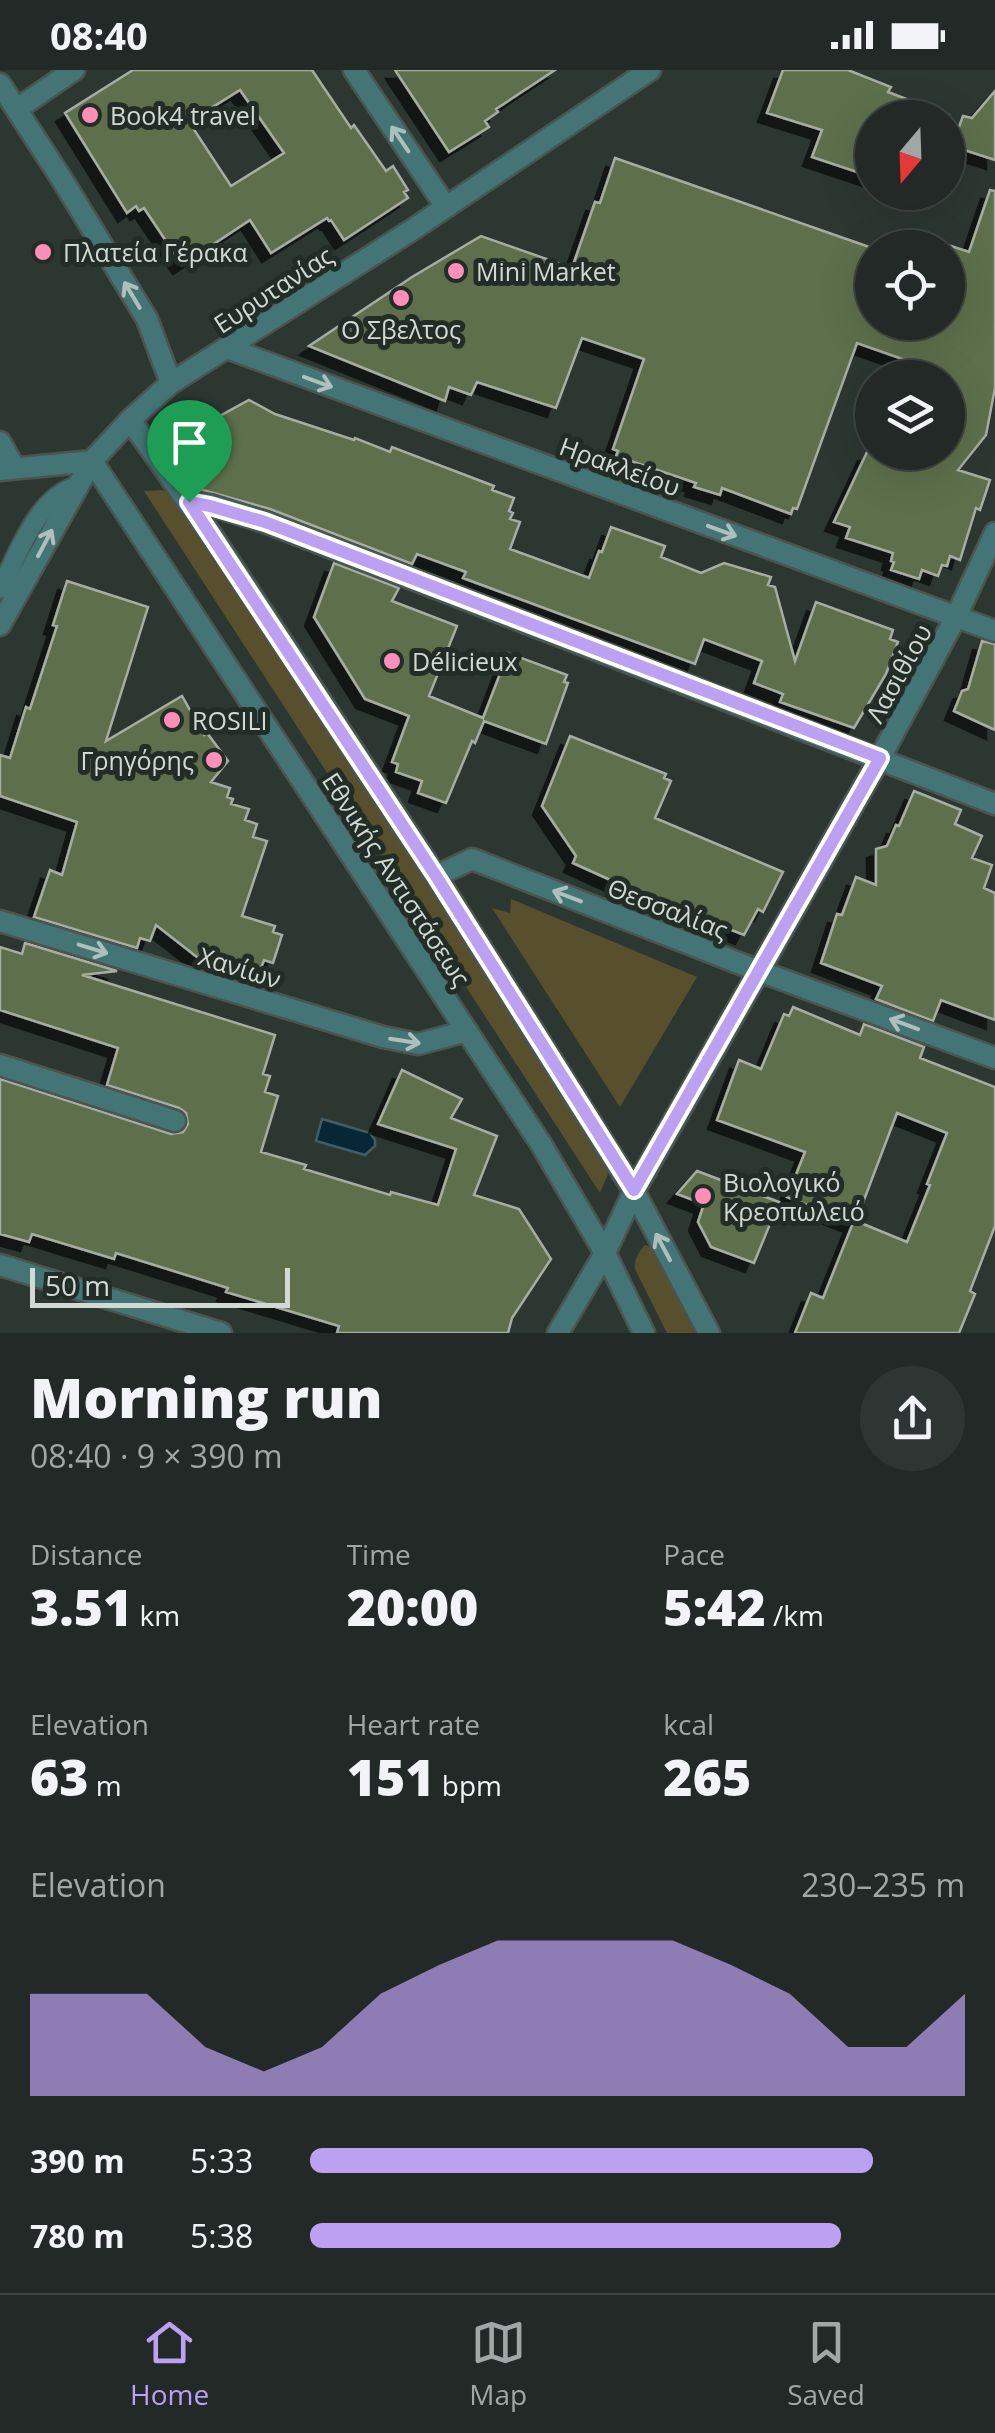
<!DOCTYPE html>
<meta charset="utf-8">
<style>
body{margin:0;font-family:"Open Sans",sans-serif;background:#2e3532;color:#f1f3f6;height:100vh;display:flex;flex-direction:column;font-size:38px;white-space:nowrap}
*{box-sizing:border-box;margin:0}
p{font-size:32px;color:#a2a6a7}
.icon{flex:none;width:55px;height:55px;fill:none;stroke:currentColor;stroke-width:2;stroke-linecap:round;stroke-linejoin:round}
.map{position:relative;height:1263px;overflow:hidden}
.panel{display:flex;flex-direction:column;background:#222926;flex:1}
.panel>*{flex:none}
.needle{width:65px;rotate:199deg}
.tools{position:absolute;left:855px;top:30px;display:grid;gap:20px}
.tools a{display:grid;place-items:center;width:110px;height:110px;border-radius:50%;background:#222926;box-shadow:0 10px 40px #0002,0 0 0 2px #3f4543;font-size:50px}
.scale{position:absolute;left:30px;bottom:25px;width:260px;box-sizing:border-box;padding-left:10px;border:5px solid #d2d9d5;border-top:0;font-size:28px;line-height:35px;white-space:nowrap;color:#d2d9d5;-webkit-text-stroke:8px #232d28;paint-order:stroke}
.pin{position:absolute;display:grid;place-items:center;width:85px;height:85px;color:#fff;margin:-102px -42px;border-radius:50% 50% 50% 0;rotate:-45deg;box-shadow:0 0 10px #0007}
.pin .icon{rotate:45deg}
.round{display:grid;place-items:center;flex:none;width:105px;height:105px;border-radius:52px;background:#2e3532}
.summary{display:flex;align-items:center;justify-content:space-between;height:170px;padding:0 30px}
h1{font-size:55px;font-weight:800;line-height:75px}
.metrics{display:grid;grid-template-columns:repeat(3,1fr);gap:15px;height:170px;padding:10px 30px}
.metrics div{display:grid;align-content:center}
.metrics b{font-size:50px;font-weight:800}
.metrics small{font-size:28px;font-weight:400}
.metrics p{font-size:28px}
.chart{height:280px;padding:20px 30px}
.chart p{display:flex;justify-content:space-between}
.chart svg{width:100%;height:180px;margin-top:10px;fill:#bca0f2;opacity:.7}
ul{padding:0 30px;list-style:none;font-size:32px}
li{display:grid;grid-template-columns:160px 120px 1fr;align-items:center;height:75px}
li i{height:25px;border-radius:12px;background:#bca0f2}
.status{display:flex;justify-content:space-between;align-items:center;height:70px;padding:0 50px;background:#222926;direction:ltr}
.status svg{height:28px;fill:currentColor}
.tab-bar{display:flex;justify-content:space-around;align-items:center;height:140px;border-top:2px solid #3f4543;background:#222926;font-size:28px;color:#a2a6a7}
.tab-bar a{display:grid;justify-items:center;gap:5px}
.tab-bar .active{color:#bca0f2}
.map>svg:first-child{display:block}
</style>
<div class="status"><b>08:40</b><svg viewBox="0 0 49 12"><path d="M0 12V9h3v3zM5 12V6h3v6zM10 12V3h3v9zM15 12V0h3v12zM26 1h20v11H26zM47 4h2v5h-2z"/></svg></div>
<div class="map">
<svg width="995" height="1263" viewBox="0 0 995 1263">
<defs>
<filter id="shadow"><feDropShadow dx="-9" dy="9" stdDeviation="0" flood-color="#0009"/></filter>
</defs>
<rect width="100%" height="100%" fill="#2d3732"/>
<path fill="#58502d" d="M163,420L178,431L489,909L605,1093L608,1104L600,1123L144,421Z
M511,829L697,907L620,1037L492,838L510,843Z
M645,1175L651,1177L657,1185L696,1263H667L635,1199C634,1189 639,1182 645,1175Z"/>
<path fill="#062836" stroke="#435d66" stroke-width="2.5" d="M322,1049L370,1063L375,1070V1076L365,1085L316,1071Z"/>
<path fill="#5d6f4b" stroke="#a7ada2" stroke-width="2.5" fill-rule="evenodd" filter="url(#shadow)" d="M133,0H312L351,58L354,55L386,101L393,96L408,120L404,122L408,128L344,170L331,150L329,151L327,148L271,183L250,150L182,195L144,138L139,141L136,136L127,143L65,43ZM240,20L284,83L231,116L189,52Z
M395,0H555L496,39L498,42L485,51L489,57L449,82Z
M783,0H848L891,17L888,22L949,45V48H872V107L812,87L822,60L767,43Z
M995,21V90L952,76L963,46L972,48Z
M615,88L872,178V252H948V175L969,182L990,120L995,121V318L986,365L958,400L990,410L980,440L976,438L960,490L950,486L947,496L942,495L938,506L922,500L919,509L891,500L894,492L891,491L893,483L846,468L850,457L834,452L867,382H948V308H903L911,292L857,273L797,439L793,438L791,444L722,418L720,425L694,417L696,413L616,386L618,381L613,379L644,289L582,268L556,338L477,312L471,325L449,317L445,331L309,276L412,207L481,166L572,198L595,132L600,133Z
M249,330L275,344L354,370L355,368L390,382L392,377L494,416L492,420L514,428L509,441L513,443L510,449L520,452L510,479L589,508L599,481L602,482L611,457L665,476L661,487L701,503L724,493L771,507L768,515L775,517L795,591L816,532L893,560L890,569L898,572L886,604L854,658L780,632L783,624L754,613L762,591L704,569L695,594L463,508L466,502L417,484L412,494L270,439L199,419L207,398L184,389L194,360Z
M334,493L399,518L392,531L457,556L429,626L483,648L508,583L567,605L564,612L568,613L546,674L484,651L475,673L472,671L446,733L418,723L422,711L396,702L398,694L392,692L409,646L365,629L314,547Z
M67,511L148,537L106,671L182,626L204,665L207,663L228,691L211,712L230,718L227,727L233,729L231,734L249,739L245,750L257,754L253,767L267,771L242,846L275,856L273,862L282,865L273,893L264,890L260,901L241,903L222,889L202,891L156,855L150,871L140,868L137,878L34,847L50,800L62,805L77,752L0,726V685L10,688L26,637L30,639L57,556L53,555Z
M982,571L995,574V660L954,641L962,621L968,619Z
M570,666L666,704L664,708L671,711L655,748L783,802L763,842L758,839L744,865L650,828L573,793L576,786L542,736Z
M914,721L961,740L955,754L982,766L972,788L992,795L984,818L995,823V950L941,930L933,951L876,929L882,916L821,893L837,844L842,845L856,807L876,815V779L887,776L896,755L899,756Z
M25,873L117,901L82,905L275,965L263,1004L270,1006L265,1022L278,1026L261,1082L306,1095L304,1099L390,1125L391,1122L438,1135L456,1079L378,1054L402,1000L462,1029L451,1048L497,1066L474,1125L519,1139L551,1189L512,1248L508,1263H337L339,1256L226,1222L228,1218L116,1183L114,1189L32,1164L29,1172L0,1164V1009L171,1064L183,1062L188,1054L186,1043L179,1038L107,1015L118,978L0,940V877L22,884Z
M793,937L860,965L864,954L924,977L920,988L995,1017V1156L970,1221L975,1224L959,1263H795L811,1223L823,1228L853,1153L787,1127L805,1082L717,1050L739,990L761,999L784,944L789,946ZM897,1043L947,1063L927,1114L930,1115L907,1172L856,1151Z
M697,1101L779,1132L754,1193L711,1177L698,1152L704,1134L677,1124Z"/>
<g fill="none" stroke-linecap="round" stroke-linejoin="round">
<defs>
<path id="service" d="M0,519C18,485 37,427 77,416"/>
<path id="minor" d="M354,0L446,137
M0,14L63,111L147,249L171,313
M17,39L74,0
M227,278L995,561
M130,350L217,473L436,806L634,1121L709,1263
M0,372L14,397
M0,400L92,391
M189,432L210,435L265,452L995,734
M436,806L472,789L759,901L995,988
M0,851L383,967L418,974L467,961
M0,995L175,1051
M0,1195L221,1263
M558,1263L605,1183L634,1121L880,688L956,547L995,463"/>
<path id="tertiary" d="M92,391L541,1074L605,1183L644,1263
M0,555L92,391L130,350L171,313L412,160L650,0"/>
</defs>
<use href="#service" stroke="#4b544f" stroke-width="22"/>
<use href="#minor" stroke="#4b544f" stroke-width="25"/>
<use href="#tertiary" stroke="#4b544f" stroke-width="25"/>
<use href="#service" stroke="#447576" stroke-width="18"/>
<use href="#minor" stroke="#447576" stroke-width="20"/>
<use href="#tertiary" stroke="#447576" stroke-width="20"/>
</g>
<defs><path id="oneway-shaft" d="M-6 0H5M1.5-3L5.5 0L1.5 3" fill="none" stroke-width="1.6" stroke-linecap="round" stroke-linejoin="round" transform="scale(2.5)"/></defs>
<g stroke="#aec0bd">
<use href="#oneway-shaft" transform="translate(400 69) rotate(-124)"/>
<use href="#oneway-shaft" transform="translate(132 225) rotate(-121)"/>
<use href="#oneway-shaft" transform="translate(318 312) rotate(20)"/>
<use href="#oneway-shaft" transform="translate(722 461) rotate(20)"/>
<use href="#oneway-shaft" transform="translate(45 473) rotate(-62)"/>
<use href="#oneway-shaft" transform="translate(567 826) rotate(-159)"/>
<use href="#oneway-shaft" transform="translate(93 879) rotate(17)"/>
<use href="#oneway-shaft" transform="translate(904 954) rotate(-160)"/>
<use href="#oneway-shaft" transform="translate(405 971) rotate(9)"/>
<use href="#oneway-shaft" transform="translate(663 1177) rotate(-118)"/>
</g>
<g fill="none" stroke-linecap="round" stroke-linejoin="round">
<defs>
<path id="route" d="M189,432L210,436L265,452L880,688L634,1120L436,806Z"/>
</defs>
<use href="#route" stroke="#fff" stroke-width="20"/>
<use href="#route" stroke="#bca0f2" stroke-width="12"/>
</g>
<g fill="#ff8eb9" stroke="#232d28" stroke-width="4">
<circle cx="90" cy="45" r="10"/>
<circle cx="43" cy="182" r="10"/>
<circle cx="456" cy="201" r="10"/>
<circle cx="401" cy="228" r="10"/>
<circle cx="392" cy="591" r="10"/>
<circle cx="172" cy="650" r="10"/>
<circle cx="214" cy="690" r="10"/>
<circle cx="703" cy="1126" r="10"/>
</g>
<g text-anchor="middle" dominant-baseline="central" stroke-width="10" stroke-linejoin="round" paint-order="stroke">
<g font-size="25" fill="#d2d9d5" stroke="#232d28" text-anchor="start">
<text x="110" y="45">Book4 travel</text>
<text x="63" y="182">Πλατεία Γέρακα</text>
<text x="476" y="201">Mini Market</text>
<text x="401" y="259" text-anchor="middle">Ο Σβελτος</text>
<text x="412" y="591">Délicieux</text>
<text x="192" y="650">ROSILI</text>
<text x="194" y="690" text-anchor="end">Γρηγόρης</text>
<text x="723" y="1112">Βιολογικό<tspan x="723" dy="29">Κρεοπωλειό</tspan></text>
</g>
<g font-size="25" fill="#d2d9d5" stroke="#232d28">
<text transform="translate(273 219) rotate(-33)">Ευρυτανίας</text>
<text transform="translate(620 396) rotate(20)">Ηρακλείου</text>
<text transform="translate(898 603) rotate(-61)">Λασιθίου</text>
<text transform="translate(397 809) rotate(57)">Εθνικής Αντιστάσεως</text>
<text transform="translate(668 838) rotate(21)">Θεσσαλίας</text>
<text transform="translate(240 897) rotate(17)">Χανίων</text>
</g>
</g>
</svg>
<div class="tools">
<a><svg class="needle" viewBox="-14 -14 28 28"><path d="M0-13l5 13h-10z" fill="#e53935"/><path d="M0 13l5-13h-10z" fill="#a2a6a7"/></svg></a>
<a><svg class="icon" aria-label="locate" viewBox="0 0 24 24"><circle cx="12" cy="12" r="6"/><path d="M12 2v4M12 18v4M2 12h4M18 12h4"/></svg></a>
<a><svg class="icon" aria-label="layers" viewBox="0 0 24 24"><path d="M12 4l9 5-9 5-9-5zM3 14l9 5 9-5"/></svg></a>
</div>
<div class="scale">50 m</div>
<div class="pin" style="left:189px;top:432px;background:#1e9e55"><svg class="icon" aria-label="arrive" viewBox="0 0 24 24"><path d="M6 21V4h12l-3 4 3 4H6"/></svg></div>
</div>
<section class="panel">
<div class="summary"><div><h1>Morning run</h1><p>08:40 · 9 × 390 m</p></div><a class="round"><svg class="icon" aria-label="share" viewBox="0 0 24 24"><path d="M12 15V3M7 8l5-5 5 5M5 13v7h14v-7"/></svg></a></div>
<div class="metrics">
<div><p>Distance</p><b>3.51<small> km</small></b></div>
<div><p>Time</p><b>20:00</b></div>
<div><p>Pace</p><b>5:42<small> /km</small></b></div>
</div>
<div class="metrics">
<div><p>Elevation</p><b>63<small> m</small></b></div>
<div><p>Heart rate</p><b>151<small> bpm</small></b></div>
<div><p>kcal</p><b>265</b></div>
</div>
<div class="chart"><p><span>Elevation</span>230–235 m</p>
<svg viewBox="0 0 160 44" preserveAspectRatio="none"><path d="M0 44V19L10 19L20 19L30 32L40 38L50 32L60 19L70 12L80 6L90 6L100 6L110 6L120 12L130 19L140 32L150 32L160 19V44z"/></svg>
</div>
<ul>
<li><b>390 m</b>5:33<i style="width:86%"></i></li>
<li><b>780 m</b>5:38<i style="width:81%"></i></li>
</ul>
</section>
<nav class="tab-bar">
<a class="active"><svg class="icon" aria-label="home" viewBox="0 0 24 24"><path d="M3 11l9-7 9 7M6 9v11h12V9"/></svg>Home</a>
<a><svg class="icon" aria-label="map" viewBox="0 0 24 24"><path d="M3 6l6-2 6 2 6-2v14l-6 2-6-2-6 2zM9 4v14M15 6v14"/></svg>Map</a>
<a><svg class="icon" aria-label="saved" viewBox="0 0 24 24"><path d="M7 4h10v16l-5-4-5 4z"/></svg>Saved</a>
</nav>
